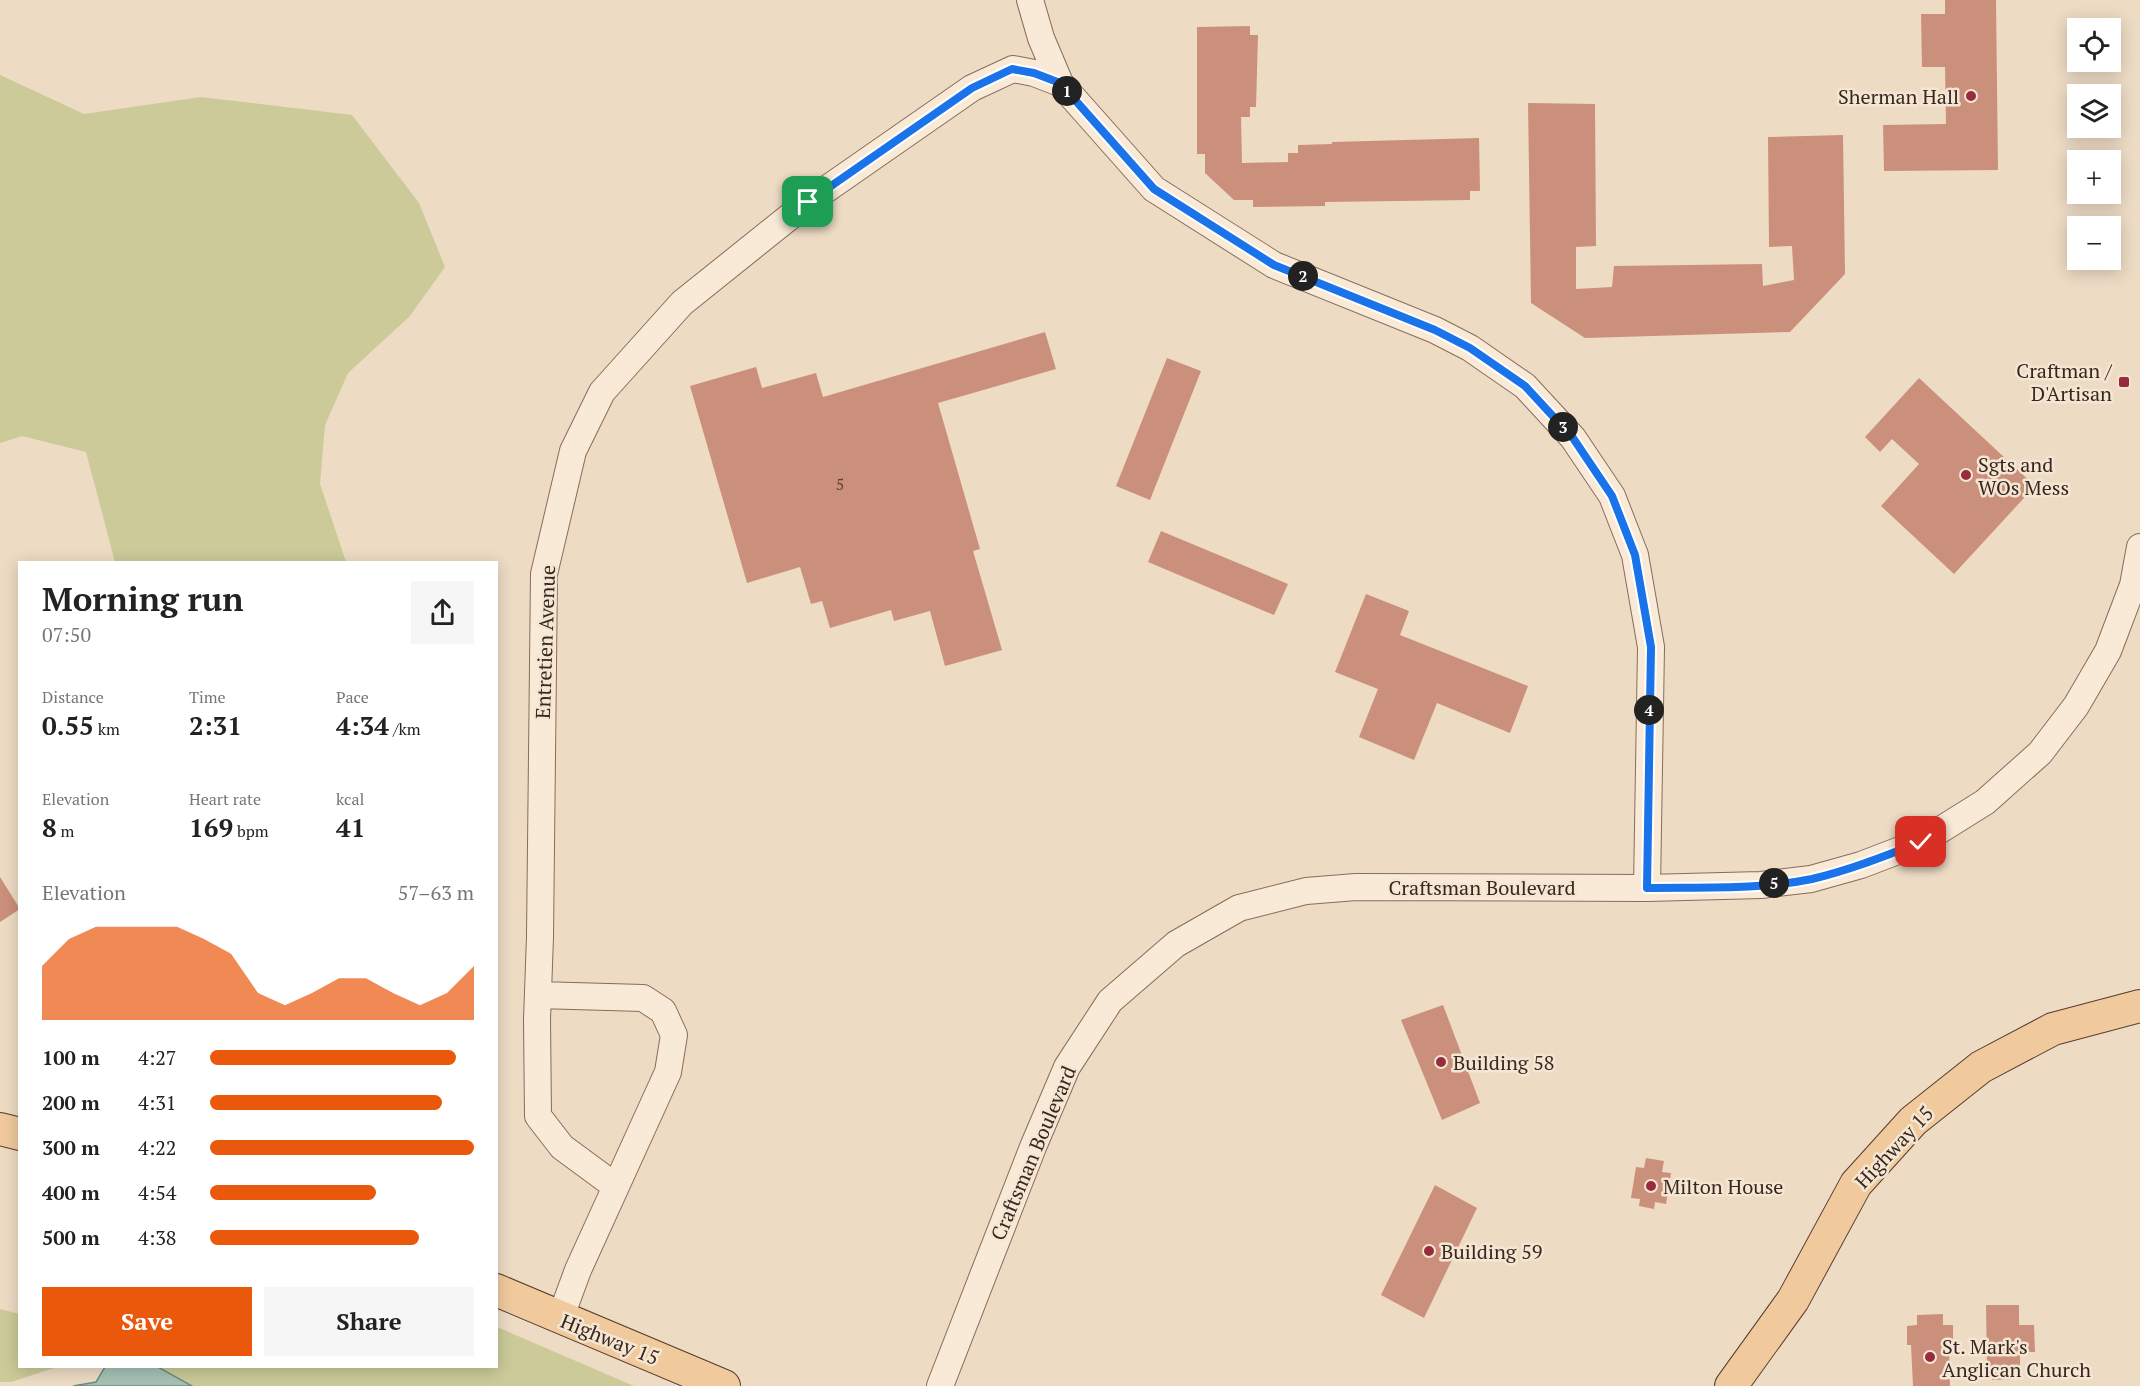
<!DOCTYPE html>
<meta charset="utf-8">
<style>
body{margin:0;font-family:"PT Serif",serif;background:#f6f6f6;color:#222;height:100vh;display:flex;flex-direction:column;font-size:22px;white-space:nowrap}
*{box-sizing:border-box;margin:0}
p{font-size:20px;color:#767676}
.icon{flex:none;width:33px;height:33px;fill:none;stroke:currentColor;stroke-width:2;stroke-linecap:round;stroke-linejoin:round}
.map{position:relative;flex:1;overflow:hidden}
.panel{position:absolute;left:18px;top:561px;width:480px;height:807px;display:flex;flex-direction:column;background:#fff;border-radius:0px;box-shadow:0 3px 15px #0003}
.panel>*{flex:none}
.fabs{position:absolute;left:2067px;top:18px;display:grid;gap:12px}
.fabs a{display:grid;place-items:center;width:54px;height:54px;border-radius:0px;background:#fff;box-shadow:0 3px 15px #0003;font-size:30px}
.pin{position:absolute;display:grid;place-items:center;width:51px;height:51px;color:#fff;margin:-26px;border-radius:12px;box-shadow:0 3px 9px #0006}
.km{position:absolute;width:30px;height:30px;margin:-15px;border-radius:50%;background:#222;color:#fff;font-size:16px;line-height:30px;text-align:center}
.round{display:grid;place-items:center;flex:none;width:63px;height:63px;border-radius:0px;background:#f6f6f6}
.head{display:flex;align-items:center;justify-content:space-between;height:102px;padding:0 24px}
h1{font-size:33px;font-weight:600;line-height:45px}
.stats{display:grid;grid-template-columns:repeat(3,1fr);gap:9px;height:102px;padding:6px 24px}
.stats div{display:grid;align-content:center}
.stats b{font-size:26px;font-weight:600}
.stats small{font-size:16px;font-weight:400}
.stats p{font-size:16px}
.chart{height:168px;padding:12px 24px}
.chart p{display:flex;justify-content:space-between}
.chart svg{width:100%;height:108px;margin-top:6px;fill:#ea580c;opacity:.7}
.action{display:flex;gap:12px;margin-top:auto;padding:12px 24px}
.action a{flex:1;height:69px;border-radius:0px;background:#ea580c;color:#fff;font-size:24px;font-weight:600;line-height:69px;text-align:center}
.action a+a{background:#f6f6f6;color:#222}
ul{padding:0 24px;list-style:none;font-size:20px}
li{display:grid;grid-template-columns:96px 72px 1fr;align-items:center;height:45px}
li i{height:15px;border-radius:8px;background:#ea580c}
.map>svg:first-child{display:block}
</style>
<div class="map">
<svg width="2140" height="1386" viewBox="0 0 2140 1386">
<rect width="100%" height="100%" fill="#eddbc4"/>
<path fill="#cbca98" d="M0,75L84,114L201,97L352,115L419,203L445,267L409,317L348,373L325,425L320,484L346,562H115L86,452L22,436L0,443Z
M0,1309L19,1314L20,1366L57,1367L11,1382H0Z
M497,1327L634,1386H142L105,1367L496,1366Z"/>
<path fill="#a6c1b5" stroke="#6d8f81" stroke-width="1.5" d="M105,1367H158L192,1386H73L96,1382Z"/>
<path fill="#cb907b" d="M1945,0H1996L1998,170L1884,171L1883,125L1946,124L1945,67H1922L1921,14H1945Z
M1250,26V35H1258L1256,107H1250V117H1241L1242,163L1288,162V153H1298V145L1332,144V142L1479,138L1480,191H1470V200L1325,202V206L1253,207V200H1234L1205,173V154H1197V27Z
M1528,103L1595,104L1596,246L1576,247V289L1612,287L1614,266L1762,264L1763,286L1794,280L1792,246L1769,247L1768,137L1843,135L1845,274L1790,332L1585,338L1531,303Z
M1045,332L1056,369L938,403L980,549L973,551L1002,650L945,666L930,611L894,621L891,610L830,628L822,601L811,604L800,567L747,583L690,386L756,367L762,388L816,373L823,397Z
M1167,358L1201,371L1150,500L1116,486Z
M1919,378L2035,486L1954,574L1881,506L1919,464L1892,439L1880,452L1865,437Z
M1161,531L1288,584L1274,615L1148,562Z
M1366,594L1409,611L1400,635L1528,686L1510,733L1437,703L1414,760L1359,737L1378,689L1335,672Z
M0,877L20,909L0,922Z
M1443,1005L1480,1103L1442,1120L1401,1020Z
M1646,1158L1664,1161L1662,1172L1671,1173L1666,1204L1655,1202L1654,1209L1639,1206L1640,1199L1631,1198L1636,1167L1644,1168Z
M1435,1185L1477,1208L1424,1318L1381,1295Z
M1986,1305H2019V1325H2034L2035,1352H2020V1372H2015V1379L1992,1380V1373H1987Z
M1943,1314V1325H1953V1345H1949L1950,1386H1913L1911,1345H1907V1326L1917,1325V1315Z"/>
<g fill="none" stroke-linecap="round" stroke-linejoin="round">
<defs>
<path id="minor" d="M1030,0L1041,38L1060,83L1154,189L1274,265L1435,330L1470,348L1525,386L1573,438L1612,496L1635,555L1651,647L1647,888
M538,995L643,998L663,1011L674,1035L668,1072L578,1270L560,1319
M615,1186L562,1147L538,1116L537,1020L540,937L544,574L573,451L602,392L682,303L808,202L972,88L1013,69L1034,73L1060,83
M940,1386L1033,1147L1067,1067L1110,1001L1176,944L1239,908L1306,891L1356,887L1647,888L1761,885L1811,879L1861,865L1921,842L1985,802L2040,753L2076,706L2108,651L2133,585L2140,547"/>
<path id="major" d="M0,1129L20,1134
M496,1290L724,1386
M1731,1386L1793,1300L1856,1184L1913,1121L1981,1067L2053,1029L2140,1006"/>
</defs>
<use href="#minor" stroke="#886c5b" stroke-width="28"/>
<use href="#major" stroke="#563b2f" stroke-width="34"/>
<use href="#minor" stroke="#f8ead7" stroke-width="26"/>
<use href="#major" stroke="#f0ca9d" stroke-width="32"/>
</g>
<g fill="none" stroke-linecap="round" stroke-linejoin="round">
<defs>
<path id="route" d="M808,202L972,88L1012,69L1034,73L1060,83L1154,189L1274,265L1435,330L1470,348L1525,386L1573,438L1612,496L1635,555L1651,647L1647,888C1701,887 1759,890 1812,879C1850,870 1885,856 1921,842"/>
</defs>
<use href="#route" stroke="#fff" stroke-width="12"/>
<use href="#route" stroke="#1a73e8" stroke-width="8"/>
</g>
<g fill="#962c3d" stroke="#f5e6d4" stroke-width="2">
<circle cx="1971" cy="96" r="6"/>
<rect x="2118" y="376" width="12" height="12" rx="3"/>
<circle cx="1966" cy="475" r="6"/>
<circle cx="1441" cy="1062" r="6"/>
<circle cx="1651" cy="1186" r="6"/>
<circle cx="1429" cy="1251" r="6"/>
<circle cx="1930" cy="1357" r="6"/>
</g>
<g text-anchor="middle" dominant-baseline="central" stroke-width="5" stroke-linejoin="round" paint-order="stroke">
<g font-size="16" fill="#5d4136">
<text x="840" y="484">5</text>
</g>
<g font-size="20" fill="#38271f" stroke="#f5e6d4" text-anchor="start">
<text x="1959" y="96" text-anchor="end">Sherman Hall</text>
<text x="2112" y="370" text-anchor="end">Craftman /<tspan x="2112" dy="23">D'Artisan</tspan></text>
<text x="1978" y="464">Sgts and<tspan x="1978" dy="23">WOs Mess</tspan></text>
<text x="1453" y="1062">Building 58</text>
<text x="1663" y="1186">Milton House</text>
<text x="1441" y="1251">Building 59</text>
<text x="1942" y="1346">St. Mark's<tspan x="1942" dy="23">Anglican Church</tspan></text>
</g>
<g font-size="20" fill="#38271f" stroke="#f5e6d4">
<text transform="translate(545 642) rotate(-88)">Entretien Avenue</text>
<text x="1482" y="887">Craftsman Boulevard</text>
<text transform="translate(1894 1147) rotate(-47)">Highway 15</text>
<text transform="translate(1033 1153) rotate(-67)">Craftsman Boulevard</text>
<text transform="translate(610 1339) rotate(22)">Highway 15</text>
</g>
</g>
</svg>
<div class="fabs">
<a><svg class="icon" aria-label="locate" viewBox="0 0 24 24"><circle cx="12" cy="12" r="6"/><path d="M12 2v4M12 18v4M2 12h4M18 12h4"/></svg></a>
<a><svg class="icon" aria-label="layers" viewBox="0 0 24 24"><path d="M12 4l9 5-9 5-9-5zM3 14l9 5 9-5"/></svg></a>
<a>+</a>
<a>−</a>
</div>
<div class="pin" style="left:808px;top:202px;background:#1e9e55"><svg class="icon" aria-label="arrive" viewBox="0 0 24 24"><path d="M6 21V4h12l-3 4 3 4H6"/></svg></div>
<div class="pin" style="left:1921px;top:842px;background:#d93025"><svg class="icon" aria-label="check" viewBox="0 0 24 24"><path d="M5 12l5 5 9-10"/></svg></div>
<b class="km" style="left:1067px;top:91px">1</b>
<b class="km" style="left:1303px;top:276px">2</b>
<b class="km" style="left:1563px;top:427px">3</b>
<b class="km" style="left:1649px;top:710px">4</b>
<b class="km" style="left:1774px;top:883px">5</b>
<section class="panel">
<div class="head"><div><h1>Morning run</h1><p>07:50</p></div><a class="round"><svg class="icon" aria-label="share" viewBox="0 0 24 24"><path d="M12 15V3M7 8l5-5 5 5M5 13v7h14v-7"/></svg></a></div>
<div class="stats">
<div><p>Distance</p><b>0.55<small> km</small></b></div>
<div><p>Time</p><b>2:31</b></div>
<div><p>Pace</p><b>4:34<small> /km</small></b></div>
</div>
<div class="stats">
<div><p>Elevation</p><b>8<small> m</small></b></div>
<div><p>Heart rate</p><b>169<small> bpm</small></b></div>
<div><p>kcal</p><b>41</b></div>
</div>
<div class="chart"><p><span>Elevation</span>57–63 m</p>
<svg viewBox="0 0 160 44" preserveAspectRatio="none"><path d="M0 44V22L10 11L20 6L30 6L40 6L50 6L60 11L70 17L80 33L90 38L100 33L110 27L120 27L130 33L140 38L150 33L160 22V44z"/></svg>
</div>
<ul>
<li><b>100 m</b>4:27<i style="width:93%"></i></li>
<li><b>200 m</b>4:31<i style="width:88%"></i></li>
<li><b>300 m</b>4:22<i style="width:100%"></i></li>
<li><b>400 m</b>4:54<i style="width:63%"></i></li>
<li><b>500 m</b>4:38<i style="width:79%"></i></li>
</ul>
<div class="action"><a>Save</a><a>Share</a></div>
</section>
</div>
